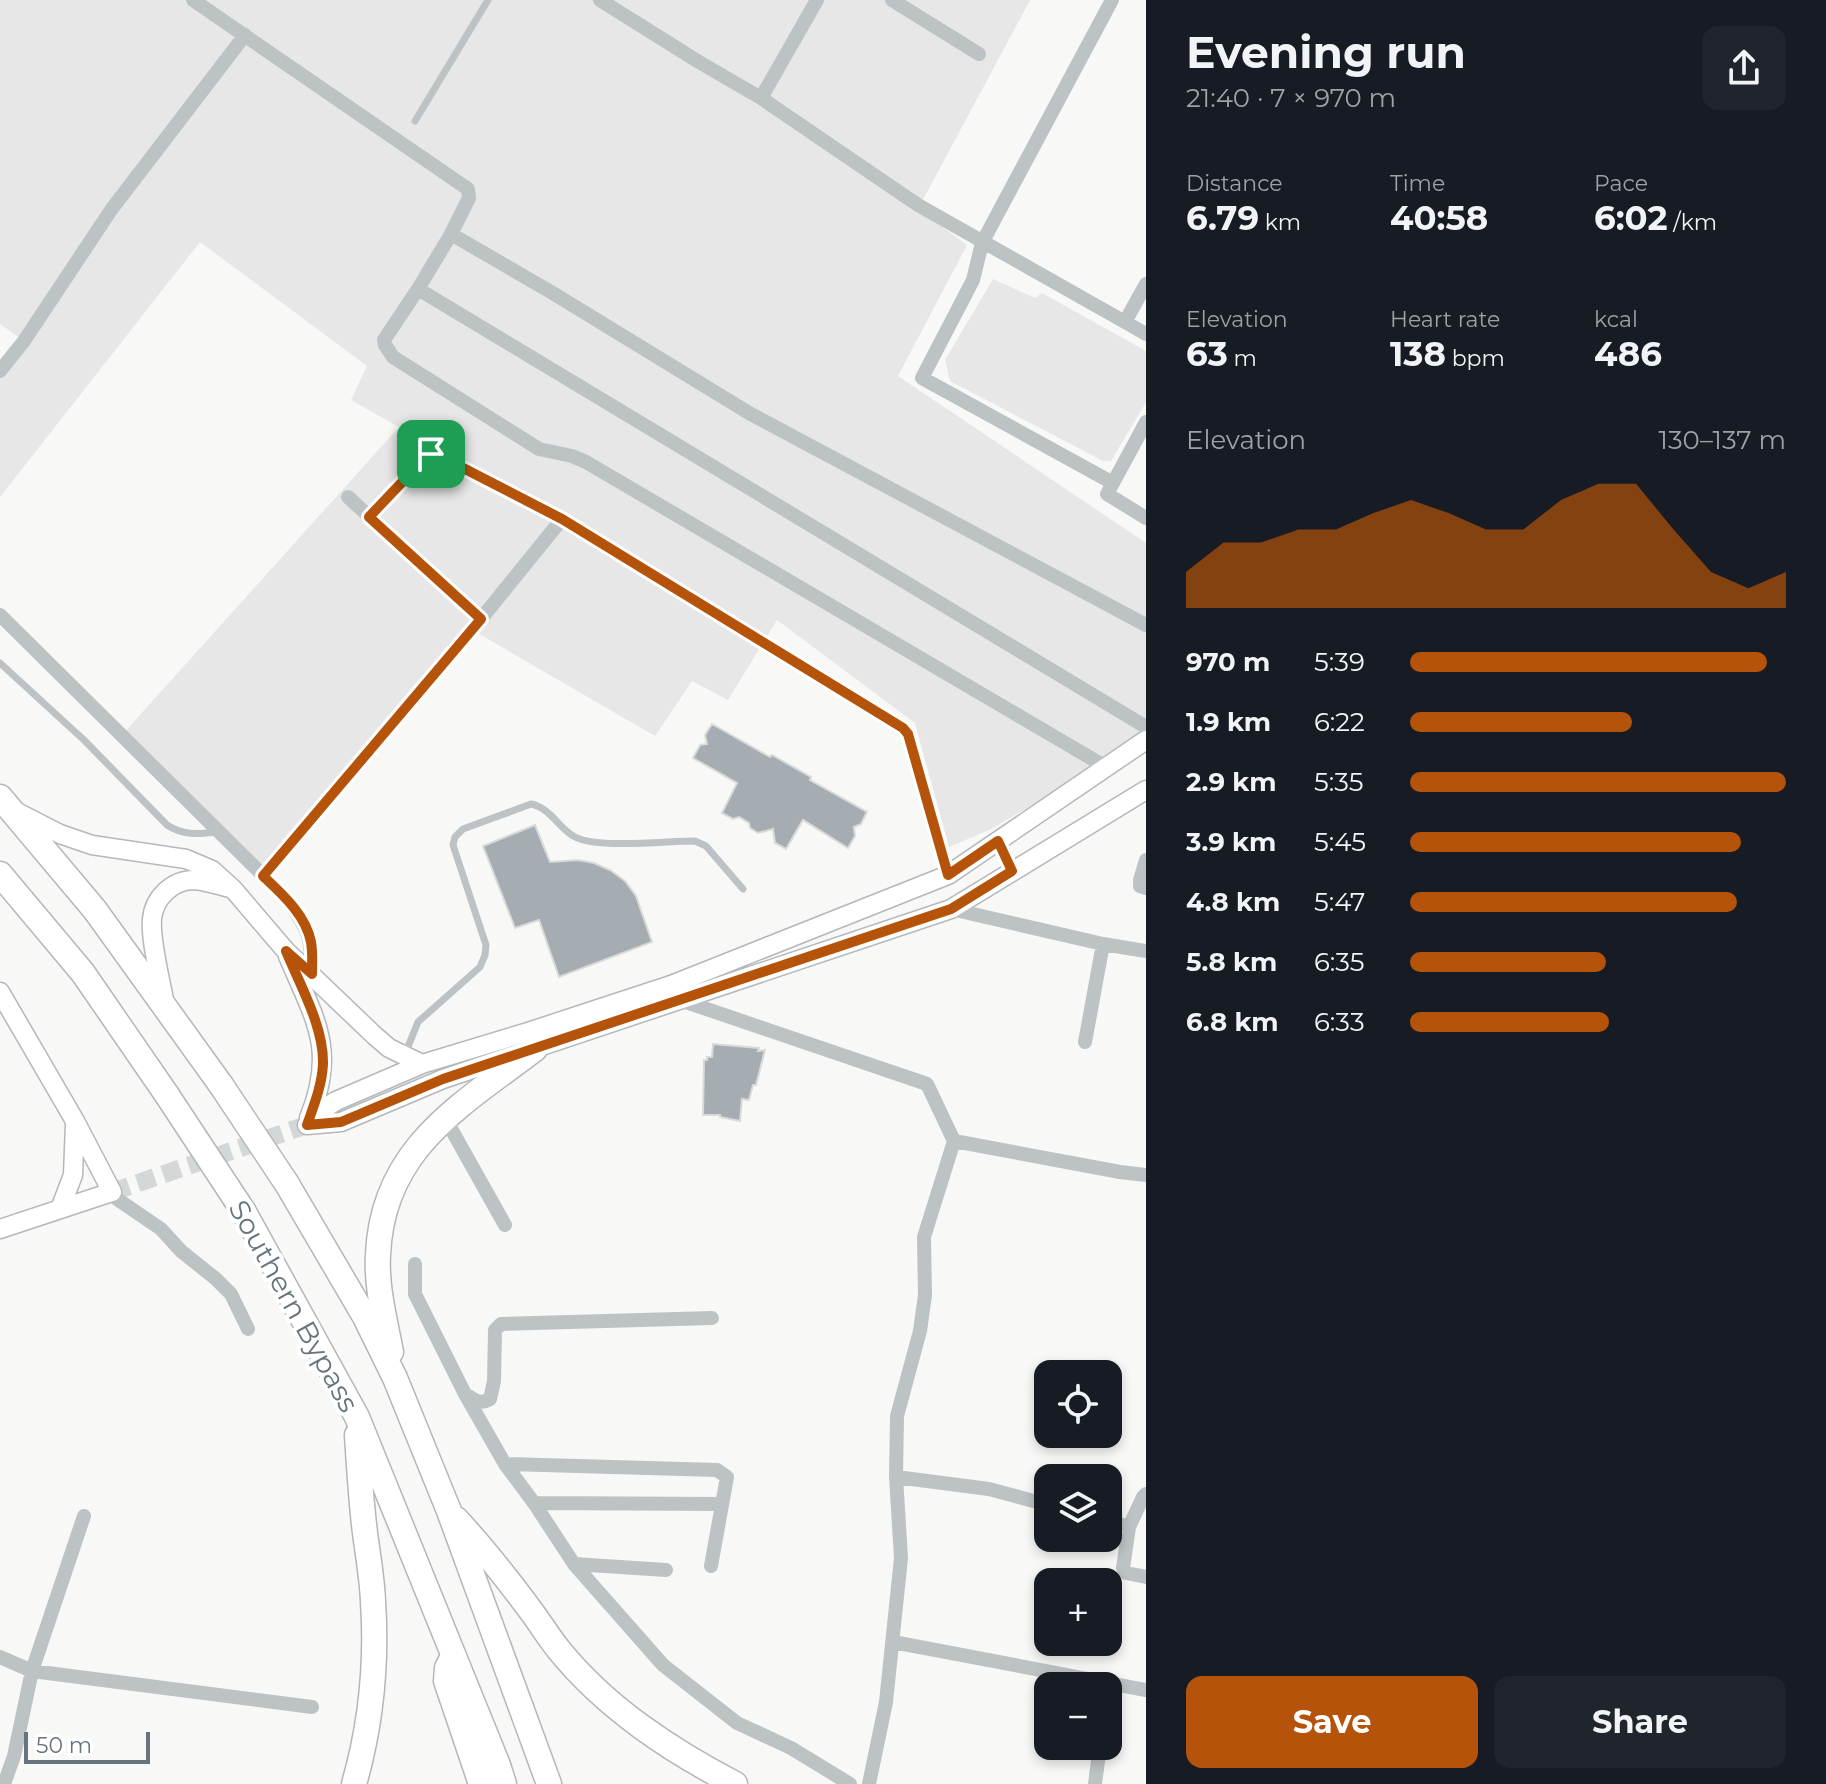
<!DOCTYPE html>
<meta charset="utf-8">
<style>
body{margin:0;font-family:Montserrat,sans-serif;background:#20242c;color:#f1f3f6;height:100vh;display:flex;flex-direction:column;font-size:30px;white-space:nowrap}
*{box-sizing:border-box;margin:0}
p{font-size:26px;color:#9ea1a6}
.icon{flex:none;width:44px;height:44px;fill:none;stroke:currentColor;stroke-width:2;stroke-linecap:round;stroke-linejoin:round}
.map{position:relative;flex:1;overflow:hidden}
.details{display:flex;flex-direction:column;background:#171b24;width:680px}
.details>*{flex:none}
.fabs{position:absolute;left:1034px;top:1360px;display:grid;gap:16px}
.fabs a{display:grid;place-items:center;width:88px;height:88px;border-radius:16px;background:#171b24;box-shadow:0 4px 12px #0003;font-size:40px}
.scale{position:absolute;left:24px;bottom:20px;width:126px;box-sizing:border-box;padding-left:8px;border:4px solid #66747e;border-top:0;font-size:22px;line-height:28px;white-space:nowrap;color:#66747e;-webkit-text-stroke:6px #fff;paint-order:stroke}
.pin{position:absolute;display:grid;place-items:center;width:68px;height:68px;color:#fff;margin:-34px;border-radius:16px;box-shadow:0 4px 12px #0006}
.round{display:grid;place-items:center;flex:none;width:84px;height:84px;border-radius:16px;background:#20242c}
.head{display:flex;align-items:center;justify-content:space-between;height:136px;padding:0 40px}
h1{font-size:44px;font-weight:700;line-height:60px}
.figures{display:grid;grid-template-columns:repeat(3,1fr);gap:12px;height:136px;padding:8px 40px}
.figures div{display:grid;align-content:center}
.figures b{font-size:34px;font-weight:700}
.figures small{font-size:22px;font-weight:400}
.figures p{font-size:22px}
.chart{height:224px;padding:16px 40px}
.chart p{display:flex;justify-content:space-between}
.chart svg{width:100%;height:144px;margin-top:8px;fill:#b45309;opacity:.7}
.primary-button{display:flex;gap:16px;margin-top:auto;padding:16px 40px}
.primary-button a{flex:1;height:92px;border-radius:16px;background:#b45309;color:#fff;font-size:32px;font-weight:700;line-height:92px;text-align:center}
.primary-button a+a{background:#20242c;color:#f1f3f6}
ul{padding:0 40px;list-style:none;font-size:26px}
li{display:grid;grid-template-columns:128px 96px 1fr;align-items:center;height:60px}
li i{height:20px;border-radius:10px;background:#b45309}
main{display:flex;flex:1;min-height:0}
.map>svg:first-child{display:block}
</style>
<main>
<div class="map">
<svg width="1146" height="1784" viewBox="0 0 1146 1784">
<rect width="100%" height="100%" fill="#f8f8f6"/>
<path fill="#e6e7e6" d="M0,0H1030L918,209L967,245L898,376L1146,543V739L991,829L949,847L915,723L777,620L728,700L692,681L655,736L469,628L266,876L121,736L399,427L351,400L367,366L200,242L0,497V371L24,341L0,324Z
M993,279L1035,298L1042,293L1146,351V402L1111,461H1103L950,381L945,360Z"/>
<path fill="#a5adb2" stroke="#dadad8" stroke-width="2" d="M712,724L770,757L772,755L811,777L810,780L867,812L861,824L854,827L855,836L848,848L803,820L786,849L775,843L773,829L758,833L750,828L749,823L739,817L733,819L722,813L737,783L693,758L700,745L707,744L705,735Z
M535,825L550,862L578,860L594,863L610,870L625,881L636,896L652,942L559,977L539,920L515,928L483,846Z
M713,1044L759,1048L758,1051L765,1050L756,1085H753L749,1100L742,1099L740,1121L720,1117V1115H703L704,1060H707V1057H712Z"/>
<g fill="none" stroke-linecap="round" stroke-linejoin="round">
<path stroke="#d4d7d8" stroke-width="18" stroke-dasharray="18 9" stroke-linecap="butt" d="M112,1192L307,1125"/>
<defs>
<path id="secondary" d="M17,812L60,834L92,845L186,859L212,870L233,889L286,951L375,1036L389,1048L422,1064
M288,956C315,1020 337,1049 309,1118
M0,992L75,1121L112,1192L0,1229
M165,1005C161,982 150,940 152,919C154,898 172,880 194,880C206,881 218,885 230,888
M307,1125L320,1111L336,1101L422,1064L531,1031L671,985L948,875L1146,740
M307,1125L341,1122L443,1079L951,909L1146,790
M60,1209L73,1175L75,1124"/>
<path id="highway" d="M0,797L95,910L221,1085
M0,874L83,973L167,1095
M287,1184L365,1317L395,1378L449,1511L549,1784
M244,1212L357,1417L498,1765L504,1784
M391,1352C385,1320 376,1287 378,1255C382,1149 460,1106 535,1049
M456,1519C484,1549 509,1581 534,1615C542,1626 550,1639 559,1650C606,1708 670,1750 735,1784
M452,1658L447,1668L446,1681L481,1784
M354,1784C371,1725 377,1662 373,1601C372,1578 368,1556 365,1533C361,1501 359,1468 357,1435"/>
</defs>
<use href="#secondary" stroke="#b2b8bc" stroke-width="21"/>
<use href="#highway" stroke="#b3b7ba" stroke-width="27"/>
<path stroke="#bdc2c5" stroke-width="7" d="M415,121L488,0
M0,663L84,740L167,825C184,836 198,834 217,832
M405,1054L418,1022L480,967L485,955L486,945L453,845L455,837L463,829L531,804C551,808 558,828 575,837C598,849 667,841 695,841L706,846L743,889"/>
<path stroke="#bdc2c5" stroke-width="14" d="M193,0L468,189L469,198L451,234L418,289L1146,727
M600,0L699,62L761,98L918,205L1125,322L1146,284
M892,0L979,54
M1112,0L982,243L973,280L922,378L1113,483L1107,494L1146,518
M761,98L817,0
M451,234L551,292L749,413L1146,625
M418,289L384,340L385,345L393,357L539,449L572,456L586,462L1106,767
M1125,322L1146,334
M0,371L24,341L111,210L245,35
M1113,483L1146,422
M348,497L481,619
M369,517L426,457L434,453L562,519
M0,615L287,899C309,931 311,935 312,974
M1146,860L1140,880V886L1146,888
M263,876L481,619L562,519L903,728L908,734L948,875
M951,909L1103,944L1146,951
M680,1000L927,1084L954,1141L1120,1172L1146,1175
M1085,1042L1103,944
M445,1118L505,1225
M112,1192L117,1199L161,1229L181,1251L216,1279L231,1294L248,1329
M415,1264V1294L465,1394L505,1464L534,1503L574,1564L663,1665L737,1723L791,1748L850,1784
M465,1394C475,1400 479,1405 490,1399L494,1381L495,1330L501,1324L712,1318
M505,1464L717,1470L727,1477L711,1566
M896,1477L989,1489L1048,1505
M534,1503L722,1504
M1108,1521L1129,1527L1123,1568L1126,1573L1146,1577
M1129,1527L1143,1497L1146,1494
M574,1564L666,1570
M893,1642L1146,1690
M0,1657L32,1671L312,1707
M4,1784L14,1756L32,1671L84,1516
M869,1784L886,1702L901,1558L896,1477L897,1416L920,1331L925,1295L924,1237L954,1141
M1095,1784L1100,1746"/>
<use href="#secondary" stroke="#fff" stroke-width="18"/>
<use href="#highway" stroke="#fff" stroke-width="24"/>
<defs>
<path id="highway-bridge" d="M221,1085L287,1184
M167,1095L244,1212"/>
</defs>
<use href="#highway-bridge" stroke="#b3b7ba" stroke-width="27" stroke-linecap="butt"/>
<use href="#highway-bridge" stroke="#fff" stroke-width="24"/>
</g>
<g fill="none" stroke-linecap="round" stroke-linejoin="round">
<defs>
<path id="route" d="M434,453L562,519L903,728L908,734L948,875L998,841L1012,871L951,909L443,1079L341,1122L307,1125C314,1105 322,1085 323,1064C324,1027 300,985 286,951L312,974C312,964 313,953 311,942C306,915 282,894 263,876L481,619L369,517L426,457Z"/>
</defs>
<use href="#route" stroke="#fff" stroke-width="16"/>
<use href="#route" stroke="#b45309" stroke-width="10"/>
</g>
<g text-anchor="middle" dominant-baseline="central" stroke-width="8" stroke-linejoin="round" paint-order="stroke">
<g font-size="28" fill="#66747e" stroke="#fff">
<text transform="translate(294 1306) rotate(61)">Southern Bypass</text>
</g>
</g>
</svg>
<div class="fabs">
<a><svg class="icon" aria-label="locate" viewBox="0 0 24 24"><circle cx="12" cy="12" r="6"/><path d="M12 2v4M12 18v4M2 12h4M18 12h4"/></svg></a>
<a><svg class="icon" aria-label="layers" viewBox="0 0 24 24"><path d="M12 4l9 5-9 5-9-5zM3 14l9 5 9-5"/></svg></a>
<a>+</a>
<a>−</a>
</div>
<div class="scale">50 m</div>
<div class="pin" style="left:431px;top:454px;background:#1e9e55"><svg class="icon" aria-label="arrive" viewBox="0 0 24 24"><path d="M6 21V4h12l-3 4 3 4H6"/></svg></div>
</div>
<section class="details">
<div class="head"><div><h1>Evening run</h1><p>21:40 · 7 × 970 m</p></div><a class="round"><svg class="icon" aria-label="share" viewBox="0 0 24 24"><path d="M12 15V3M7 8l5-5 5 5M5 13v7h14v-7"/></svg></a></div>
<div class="figures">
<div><p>Distance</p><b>6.79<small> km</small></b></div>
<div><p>Time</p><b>40:58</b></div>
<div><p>Pace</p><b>6:02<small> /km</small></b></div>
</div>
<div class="figures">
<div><p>Elevation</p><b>63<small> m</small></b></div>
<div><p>Heart rate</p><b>138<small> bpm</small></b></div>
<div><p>kcal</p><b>486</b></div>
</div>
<div class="chart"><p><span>Elevation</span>130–137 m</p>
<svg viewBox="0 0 160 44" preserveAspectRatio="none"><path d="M0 44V33L10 24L20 24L30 20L40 20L50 15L60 11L70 15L80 20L90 20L100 11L110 6L120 6L130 20L140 33L150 38L160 33V44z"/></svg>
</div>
<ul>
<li><b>970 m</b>5:39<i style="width:95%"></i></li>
<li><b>1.9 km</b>6:22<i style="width:59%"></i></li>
<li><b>2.9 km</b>5:35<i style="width:100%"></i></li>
<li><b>3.9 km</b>5:45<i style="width:88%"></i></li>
<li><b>4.8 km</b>5:47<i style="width:87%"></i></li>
<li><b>5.8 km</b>6:35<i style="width:52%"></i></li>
<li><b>6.8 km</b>6:33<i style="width:53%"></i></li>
</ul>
<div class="primary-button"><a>Save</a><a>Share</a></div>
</section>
</main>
